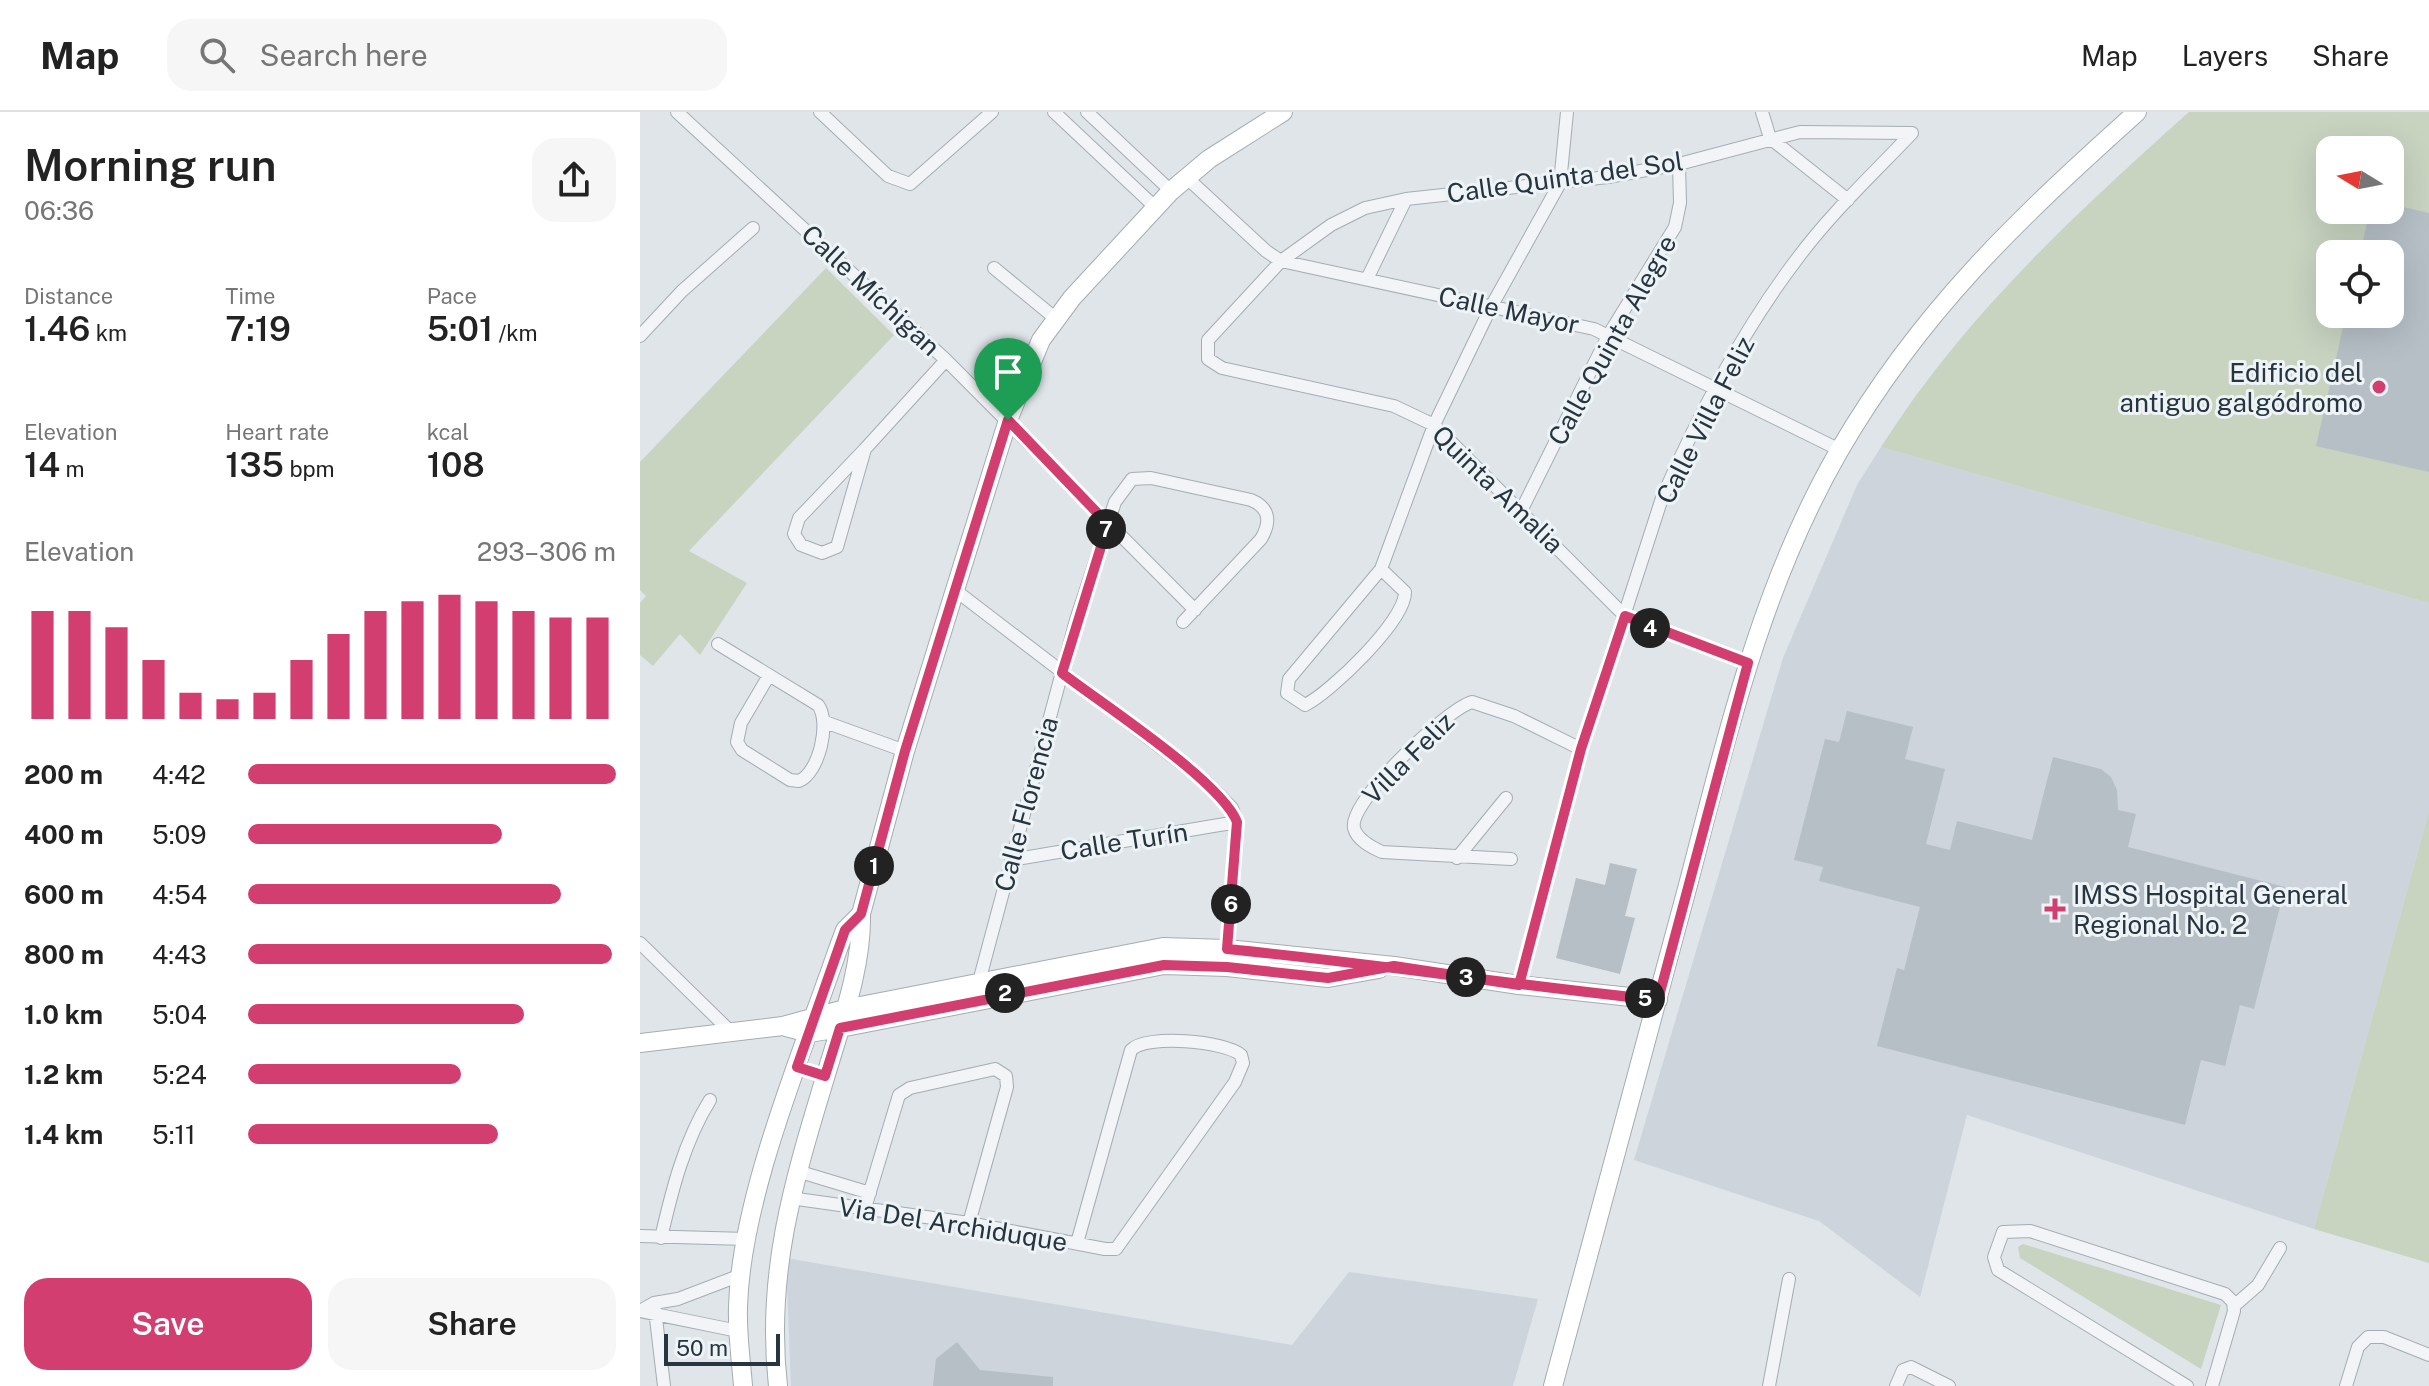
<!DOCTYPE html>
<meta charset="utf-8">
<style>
body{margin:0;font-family:"Public Sans",sans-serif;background:#f6f6f6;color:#222;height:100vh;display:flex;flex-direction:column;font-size:30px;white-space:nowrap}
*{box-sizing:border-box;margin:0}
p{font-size:26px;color:#767676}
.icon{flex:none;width:44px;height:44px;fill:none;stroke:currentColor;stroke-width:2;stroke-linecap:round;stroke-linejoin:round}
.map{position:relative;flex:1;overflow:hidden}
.drawer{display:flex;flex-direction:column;background:#fff;width:640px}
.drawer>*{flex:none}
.needle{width:52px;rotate:280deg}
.fabs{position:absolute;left:1676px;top:24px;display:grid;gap:16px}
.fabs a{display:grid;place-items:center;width:88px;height:88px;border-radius:16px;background:#fff;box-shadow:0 8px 32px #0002;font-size:40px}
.scale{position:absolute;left:24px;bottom:20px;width:116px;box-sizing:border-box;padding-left:8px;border:4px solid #273541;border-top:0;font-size:22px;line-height:28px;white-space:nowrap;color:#273541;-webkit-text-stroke:6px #eef3f6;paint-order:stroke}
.pin{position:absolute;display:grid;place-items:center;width:68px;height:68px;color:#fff;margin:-82px -34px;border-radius:50% 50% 50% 0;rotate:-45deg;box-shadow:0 0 8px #0007}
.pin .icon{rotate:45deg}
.km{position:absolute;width:40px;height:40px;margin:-20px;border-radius:50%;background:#222;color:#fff;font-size:22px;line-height:40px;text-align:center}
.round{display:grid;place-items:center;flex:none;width:84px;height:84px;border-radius:24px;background:#f6f6f6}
.summary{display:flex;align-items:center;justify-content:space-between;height:136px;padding:0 24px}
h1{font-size:44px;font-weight:600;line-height:60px}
.figures{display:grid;grid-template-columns:repeat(3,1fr);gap:12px;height:136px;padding:8px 24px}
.figures div{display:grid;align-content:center}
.figures b{font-size:34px;font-weight:600}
.figures small{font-size:22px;font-weight:400}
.figures p{font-size:22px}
.chart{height:224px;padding:16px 24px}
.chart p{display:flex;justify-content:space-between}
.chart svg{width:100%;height:144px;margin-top:8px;stroke:#d33e70;stroke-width:6}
.cta{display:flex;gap:16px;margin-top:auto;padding:16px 24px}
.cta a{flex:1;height:92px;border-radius:24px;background:#d33e70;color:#fff;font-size:32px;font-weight:600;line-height:92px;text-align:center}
.cta a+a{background:#f6f6f6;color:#222}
ul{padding:0 24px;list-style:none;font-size:26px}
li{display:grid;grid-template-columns:128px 96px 1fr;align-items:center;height:60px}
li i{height:20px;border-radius:10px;background:#d33e70}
header{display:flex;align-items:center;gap:48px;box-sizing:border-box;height:112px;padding:0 40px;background:#fff;border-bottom:2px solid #e0e0e0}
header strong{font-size:38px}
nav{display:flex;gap:44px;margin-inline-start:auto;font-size:28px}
.search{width:560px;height:72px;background:#f6f6f6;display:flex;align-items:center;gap:20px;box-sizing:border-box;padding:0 28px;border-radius:24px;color:#767676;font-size:30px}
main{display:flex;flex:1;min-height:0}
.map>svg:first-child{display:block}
</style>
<header>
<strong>Map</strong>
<div class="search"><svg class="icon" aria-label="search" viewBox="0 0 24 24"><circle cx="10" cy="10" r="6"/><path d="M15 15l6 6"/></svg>Search here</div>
<nav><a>Map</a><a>Layers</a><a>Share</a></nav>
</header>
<main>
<section class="drawer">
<div class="summary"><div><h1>Morning run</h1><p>06:36</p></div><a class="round"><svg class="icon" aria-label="share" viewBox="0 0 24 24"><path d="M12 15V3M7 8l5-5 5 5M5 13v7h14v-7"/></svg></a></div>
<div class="figures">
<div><p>Distance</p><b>1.46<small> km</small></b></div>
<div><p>Time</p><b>7:19</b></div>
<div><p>Pace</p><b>5:01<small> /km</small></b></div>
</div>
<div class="figures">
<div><p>Elevation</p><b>14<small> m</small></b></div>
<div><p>Heart rate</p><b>135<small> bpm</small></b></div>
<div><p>kcal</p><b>108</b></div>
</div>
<div class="chart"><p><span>Elevation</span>293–306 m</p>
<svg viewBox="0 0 160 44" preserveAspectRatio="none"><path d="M5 44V11M15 44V11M25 44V16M35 44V26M45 44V36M55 44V38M65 44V36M75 44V26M85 44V18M95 44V11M105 44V8M115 44V6M125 44V8M135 44V11M145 44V13M155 44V13"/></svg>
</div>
<ul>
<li><b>200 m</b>4:42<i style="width:100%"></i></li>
<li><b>400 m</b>5:09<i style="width:69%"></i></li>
<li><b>600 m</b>4:54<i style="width:85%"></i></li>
<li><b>800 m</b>4:43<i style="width:99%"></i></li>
<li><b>1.0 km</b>5:04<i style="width:75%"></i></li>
<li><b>1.2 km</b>5:24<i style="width:58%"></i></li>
<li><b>1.4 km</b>5:11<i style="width:68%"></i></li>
</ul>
<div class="cta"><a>Save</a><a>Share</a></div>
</section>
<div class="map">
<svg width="1789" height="1274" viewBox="0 0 1789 1274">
<rect width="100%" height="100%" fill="#dfe5e9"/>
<path fill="#cdd4db" d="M1241,335L1789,491V699L1674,1117L1327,1003L1280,1185L1179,1109L994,1048L1143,546L1217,373Z
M146,1146L652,1233L709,1160L898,1187L873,1274H151Z"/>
<path fill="#c8d3c0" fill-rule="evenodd" d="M1549,0H1789V491L1241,335C1323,205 1435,102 1549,0ZM1690,38H1750V98H1690ZM1690,142H1750V202H1690Z
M186,156L254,223L49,439L107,471L60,543L40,522L13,554L0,543V491L6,484L0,478V350Z
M1789,699V1151L1674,1117Z
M1383,1132L1581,1193L1561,1257L1380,1146L1378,1135Z"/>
<path fill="#b6bfc6" d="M1750,92L1789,101V360L1676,334L1706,202H1750V142H1720L1730,98H1750Z
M1207,599L1273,615L1265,647L1305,657L1286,732L1310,738L1317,709L1392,728L1413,645L1461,657L1471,665L1477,678L1478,698L1496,702L1488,735L1645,775L1614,897L1600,893L1585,954L1561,948L1545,1013L1237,934L1257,856L1264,858L1280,795L1179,769L1183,755L1154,748L1185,627L1199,630Z
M970,751L997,757L985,804L995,806L980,862L916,846L936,766L965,773Z
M317,1230L340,1258L413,1265V1274H293L296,1247Z"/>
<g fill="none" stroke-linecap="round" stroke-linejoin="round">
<defs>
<path id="street" d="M37,0L306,248L555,498
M180,0L248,64L270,72L352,0
M414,0L515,95
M447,0L531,79
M1122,0L1130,26L1208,88
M546,65L626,139L641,149L954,217L1200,338
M354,156L415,206
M727,167L766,87
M0,224L42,179L113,116
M225,337L197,435L182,441L161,433L154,422L159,406Z
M225,337L306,248
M881,399L968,224L1035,115L1040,91L1039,52
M741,457L794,313L851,195L920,71L927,0
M741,457L765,480C766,508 690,581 665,593L647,581L649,567Z
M315,478L566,670L592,696L597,710L587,844
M78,532L178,593C191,610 179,661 159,669L150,668L102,638L97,630L101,611L128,565
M1108,551L985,504L794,313L754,294L582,256L568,247V228L641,149L691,113L725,96L766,87L968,65L1039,52L1160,20L1272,21
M185,610L265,639
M817,746L866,686
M871,747L742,740C731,735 717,728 714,716C708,690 807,597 832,590L874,604L941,637
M371,748L597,710
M0,831L93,922
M879,873L941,637L1022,386C1058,304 1102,219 1157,147C1191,101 1233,62 1272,21
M337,877L436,508L475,390L492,367L511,366L611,388C630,396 631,410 621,427L543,510
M157,1059L230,1081
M150,1086L329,1111L465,1137H476L595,970L603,951L601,943C585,929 506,922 491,938L437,1131
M225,1096L259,983L270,976L355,957L366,964L367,975L329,1111
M0,1124L107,1127
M21,1126C32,1078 44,1030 70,988
M1594,1194L1618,1173L1640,1136
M15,1198L24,1274
M0,1199L14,1191L38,1187L101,1163
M0,1199L98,1219
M1129,1274L1149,1167
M1256,1274L1263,1258L1271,1255L1309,1274
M1547,1274L1358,1158L1354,1145L1363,1120L1390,1119L1585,1182L1593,1190L1594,1199L1572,1274
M1706,1274L1718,1235L1728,1225H1744L1789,1243"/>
<path id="secondary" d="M146,915L169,921L200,916L524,853L587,855L688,866L739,857
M0,931L143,914L205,897L523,835L587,837L754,854L879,873L1018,888
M103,1274C101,1248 97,1221 98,1195C101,1085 162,942 198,837L205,818L221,802
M138,1274C125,1159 155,1065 188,956C203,906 222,854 221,802L265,639L315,478L368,308L401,228L432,186L531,79L569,47L643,0
M913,1274C959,1107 1004,940 1048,773C1087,624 1121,474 1199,339C1281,198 1378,107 1497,0"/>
</defs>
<use href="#street" stroke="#a4adb3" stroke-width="14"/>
<use href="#secondary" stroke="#a4adb3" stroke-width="20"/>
<use href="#street" stroke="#f2f4f7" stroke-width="12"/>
<use href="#secondary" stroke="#fff" stroke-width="18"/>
</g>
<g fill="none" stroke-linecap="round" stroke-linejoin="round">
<defs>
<path id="route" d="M368,308L265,639L221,802L205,818L157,955L185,964L200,916L524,853L587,855L688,866L754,854L879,873L941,637L985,504L1108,551L1018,888C874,873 731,851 587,837L597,710C581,669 462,592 422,561L468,412L368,308"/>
</defs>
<use href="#route" stroke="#fff" stroke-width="16"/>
<use href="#route" stroke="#d33e70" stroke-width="10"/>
</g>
<g fill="#d33e70" stroke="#eef3f6" stroke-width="3">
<circle cx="1739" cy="275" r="8"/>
<path d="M1411 785h8v8h8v8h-8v8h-8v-8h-8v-8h8z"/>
</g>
<g text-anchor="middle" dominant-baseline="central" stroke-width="6" stroke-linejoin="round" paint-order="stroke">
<g font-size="26" fill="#273541" stroke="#eef3f6">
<text transform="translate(925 65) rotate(-8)">Calle Quinta del Sol</text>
<text transform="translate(231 178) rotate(43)">Calle Míchigan</text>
<text transform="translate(869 198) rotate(12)">Calle Mayor</text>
<text transform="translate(972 228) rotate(-61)">Calle Quinta Alegre</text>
<text transform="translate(1065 308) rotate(-63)">Calle Villa Feliz</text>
<text transform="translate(858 377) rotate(44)">Quinta Amalia</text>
<text transform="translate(768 646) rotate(-45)">Villa Feliz</text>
<text transform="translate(386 692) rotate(-75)">Calle Florencia</text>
<text transform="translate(484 729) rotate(-9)">Calle Turín</text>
<text transform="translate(313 1112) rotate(9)">Via Del Archiduque</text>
</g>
<g font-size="26" fill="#273541" stroke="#eef3f6" text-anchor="end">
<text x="1723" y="260">Edificio del<tspan x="1723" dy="30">antiguo galgódromo</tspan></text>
<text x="1433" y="782" text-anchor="start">IMSS Hospital General<tspan x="1433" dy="30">Regional No. 2</tspan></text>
</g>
</g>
</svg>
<div class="fabs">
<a><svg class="needle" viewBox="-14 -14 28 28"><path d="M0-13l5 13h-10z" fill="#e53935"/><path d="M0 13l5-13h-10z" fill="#767676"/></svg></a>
<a><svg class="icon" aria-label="locate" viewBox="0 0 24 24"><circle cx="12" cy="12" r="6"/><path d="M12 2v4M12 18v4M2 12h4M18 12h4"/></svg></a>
</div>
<div class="scale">50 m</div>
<div class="pin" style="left:368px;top:308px;background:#1e9e55"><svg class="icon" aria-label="arrive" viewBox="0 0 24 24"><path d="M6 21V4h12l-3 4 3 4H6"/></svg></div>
<b class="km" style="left:234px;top:754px">1</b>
<b class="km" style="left:365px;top:881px">2</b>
<b class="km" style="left:826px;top:865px">3</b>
<b class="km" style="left:1010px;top:516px">4</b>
<b class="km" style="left:1005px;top:886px">5</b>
<b class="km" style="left:591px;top:792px">6</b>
<b class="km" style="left:466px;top:417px">7</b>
</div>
</main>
